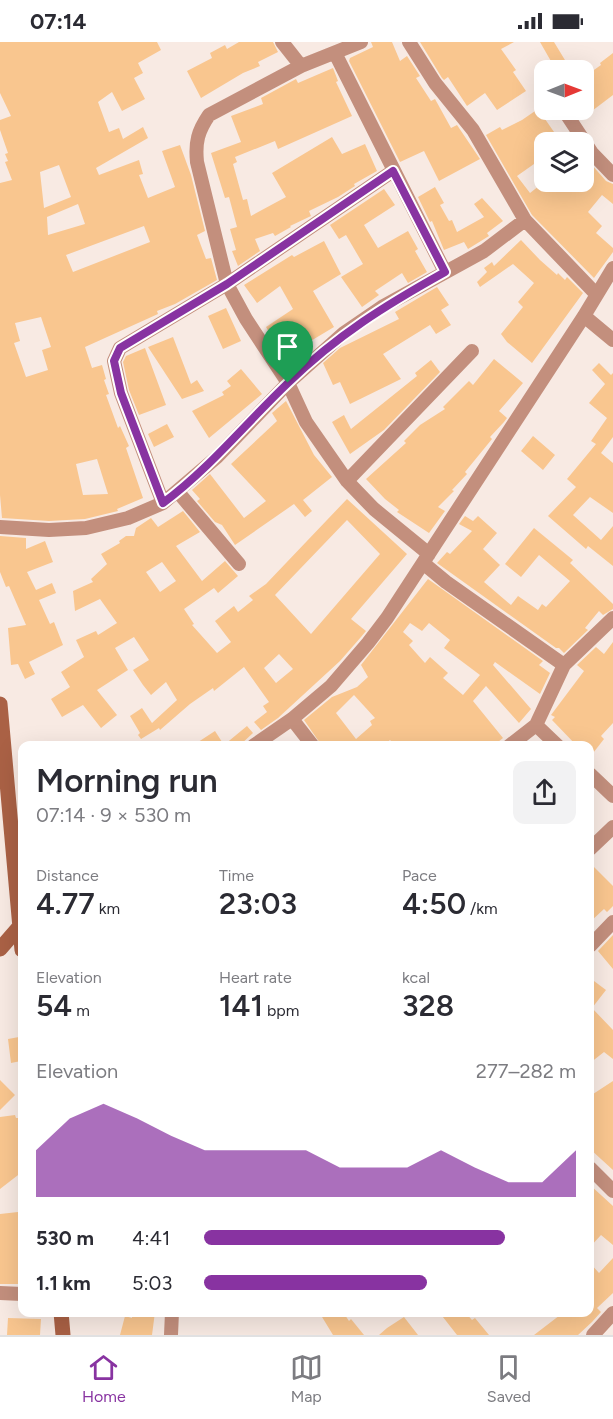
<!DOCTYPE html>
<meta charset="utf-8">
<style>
body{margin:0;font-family:Figtree,sans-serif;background:#f2f2f3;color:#2b2b33;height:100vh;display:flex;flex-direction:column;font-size:22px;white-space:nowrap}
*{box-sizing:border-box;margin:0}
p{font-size:20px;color:#7c7c81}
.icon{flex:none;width:33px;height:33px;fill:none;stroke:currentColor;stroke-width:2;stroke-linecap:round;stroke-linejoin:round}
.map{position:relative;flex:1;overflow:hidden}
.details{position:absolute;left:18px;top:699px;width:576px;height:576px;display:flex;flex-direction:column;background:#fff;border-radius:12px;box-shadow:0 6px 24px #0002}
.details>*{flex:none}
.needle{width:39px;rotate:89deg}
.controls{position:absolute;left:534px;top:18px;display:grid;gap:12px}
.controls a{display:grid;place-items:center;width:60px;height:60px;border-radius:12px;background:#fff;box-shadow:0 6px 24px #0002;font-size:30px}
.pin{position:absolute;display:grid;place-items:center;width:51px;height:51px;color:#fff;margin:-62px -26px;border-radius:50% 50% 50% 0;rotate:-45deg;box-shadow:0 0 6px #0007}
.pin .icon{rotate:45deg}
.round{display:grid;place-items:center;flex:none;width:63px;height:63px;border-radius:12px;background:#f2f2f3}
.headline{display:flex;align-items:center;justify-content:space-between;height:102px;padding:0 18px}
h1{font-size:33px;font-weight:600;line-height:45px}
.stats{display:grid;grid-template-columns:repeat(3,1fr);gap:9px;height:102px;padding:6px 18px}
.stats div{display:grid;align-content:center}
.stats b{font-size:30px;font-weight:600}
.stats small{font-size:16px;font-weight:400}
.stats p{font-size:16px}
.chart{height:168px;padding:12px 18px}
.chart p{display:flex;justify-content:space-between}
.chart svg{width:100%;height:108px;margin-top:6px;fill:#8833a1;opacity:.7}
ul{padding:0 18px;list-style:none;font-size:20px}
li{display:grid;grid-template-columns:96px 72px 1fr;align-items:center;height:45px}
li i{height:15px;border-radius:8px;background:#8833a1}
.status{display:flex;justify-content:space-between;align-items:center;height:42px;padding:0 30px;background:#fff;direction:ltr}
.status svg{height:16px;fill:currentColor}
.tab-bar{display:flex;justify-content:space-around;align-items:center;height:84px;border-top:2px solid #e1e1e2;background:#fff;font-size:16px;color:#7c7c81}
.tab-bar a{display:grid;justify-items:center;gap:3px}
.tab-bar .selected{color:#8833a1}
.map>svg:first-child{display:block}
</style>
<div class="status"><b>07:14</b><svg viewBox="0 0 49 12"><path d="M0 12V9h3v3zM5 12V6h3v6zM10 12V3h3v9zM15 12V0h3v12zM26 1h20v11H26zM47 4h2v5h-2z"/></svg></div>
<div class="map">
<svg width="613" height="1293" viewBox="0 0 613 1293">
<rect width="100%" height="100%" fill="#f8eae3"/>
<path fill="#f9c68f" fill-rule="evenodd" d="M0,0H157L161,8L138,21L143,31L134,36L145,57L122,69L112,50L98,60L109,90L119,86L123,97L143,85L148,96L96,126L99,133L139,118L143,132L139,133L148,156L175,145L162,109L180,103L191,133L205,189L197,193L206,217L211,216L217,238L175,262L157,269L158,272L85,305L92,326L102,323L106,337L104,338L109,352L106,353L118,386L120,384L129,404L126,406L143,456L117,467L118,469L85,477L49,479L2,476L0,453V141L12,138L5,120L8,119L5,112L8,111L0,88V78L11,74L0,51ZM59,123L71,155L44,166L40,130ZM78,162L85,182L48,193L47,175ZM144,184L150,200L73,230L66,213ZM41,275L51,305L42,308L48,328L26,335L14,301L20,299L15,281ZM97,417L108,452L83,453L76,422Z
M239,0H273L278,10L258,20L260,24L243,31L201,56L187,29L212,16L210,11L225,3L227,7Z
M371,0H392L400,19L407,14L420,34L416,36L431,59L435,57L451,86L457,83L480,117L439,139L424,109L400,120L349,19L350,16L373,5Z
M420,0H514L501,7L516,28L513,30L526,49L497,68L485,51L467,64L448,35L444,38L442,36Z
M540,0H554L571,28H556Z
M613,11V53L584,75V46L589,43L584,35L601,23L600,21Z
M333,26L338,39L336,40L352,74L278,107L275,99L235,115L237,120L233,122L243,158L247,157L251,174L286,155L272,131L332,95L342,112L365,102L377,129L354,142L355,144L338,155L309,169L311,174L290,184L291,185L275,194L273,191L255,197L260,209L238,224L232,209L236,208L230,187L237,185L229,155L225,156L211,111L241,100L231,74L263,62L261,56L296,37L298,41Z
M538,67L561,100H544V135L534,122L517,134L530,151L544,140H584V114L606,139L613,142V162L602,153L588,170L602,184L596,191L613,206V210L594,236L532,173L486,93L500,85L502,88L522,78Z
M435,145L444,161L440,163L449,179L452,178L457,190L484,175L474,162L482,156L503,179L487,191L489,194L468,207L464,200L444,208L432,179L430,180L418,155Z
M384,147L395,163L364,183L378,206L408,189L418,207L415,209L427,230L408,241L402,231L375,249L379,253L362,265L341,235L363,222L346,193L339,197L330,183Z
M521,198L540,218L557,233L558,231L565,238L567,235L583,251L532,321L507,300L501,292L523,265L518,260L534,241L513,222L480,245L477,240L487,230L484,226L492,220L494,224Z
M324,199L341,232L313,249L334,285L309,300L313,307L290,326L266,285L293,267L280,244L257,261L244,243L292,213L294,215Z
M437,245L449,263L441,268L451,283L436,292L430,283L383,312L401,337L350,362L340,340L333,343L323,321L340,306L399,277L395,270Z
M226,266L241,299L223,307L208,274Z
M173,295L191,342L197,338L204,349L182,357L148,305Z
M145,306L166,363L139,373L129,348L123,320L126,314Z
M494,317L523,341L499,369L507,376L504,380L490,395L492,397L465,430L467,432L452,448L454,449L438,465L445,469L429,491L397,470L399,468L385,457L366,437L406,401L404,399L420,383L445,367L443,365L469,339L473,343Z
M431,318L440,330L384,388L350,412L332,380L344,373L351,387L417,334L415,331Z
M599,321L611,333L613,331V395L601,411L613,421V471L590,455L573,473L601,498L613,484V524L588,504L586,507L548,474L576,445L567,437L596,402L591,399L607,376L589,361L605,342L592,328Z
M241,327L262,352L209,396L192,369L224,353L222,350L231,344L227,339Z
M286,359L314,413L332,435L303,458L312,469L305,475L294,462L235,503L222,483L215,480L197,459L200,457L192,448L210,432L244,476L266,459L231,422L277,379L272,371Z
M167,382L174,395L154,405L148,392Z
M533,394L555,413L543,428L521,409Z
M347,457L407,512L351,577L366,589L361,595L340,619L278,676L261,688L254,680L267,670L263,664L269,660L244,625L214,649L213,646L190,662L160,688L159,686L141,697L138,693L140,691L130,674L142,666L152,681L177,658L166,640L151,653L143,643L133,628L149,618L134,595L115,606L128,628L97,648L117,673L101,686L83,663L62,675L51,657L70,645L61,630L84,615L76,598L96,589L98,593L117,581L100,557L75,569L73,549L93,540L91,537L107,522L101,512L120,501L119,499L126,494H134L136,486L151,476L158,485L183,469L200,490L176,504L202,539L225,519L238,534L218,551L214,546L184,567L194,582L192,583L217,611L231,600L215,579L234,564L238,570L253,558L249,554L266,542ZM347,478L380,512L311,592L275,553ZM162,520L176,539L160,550L146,530ZM279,612L293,627L276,641L264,626Z
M465,474L473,479L478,474L497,491L483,507L500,523L484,540L511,563L518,554L538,568L542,562L546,565L570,539L539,513L521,535L505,522L534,486L573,518L570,521L613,562V567L603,573L599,569L585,586L588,588L564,611L559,606H556L437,521L447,510L450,512L472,489L459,482Z
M0,494L26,496V507L45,499L53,520L27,530L36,548L52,541L56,551L39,558L50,582L54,580L63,603L29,620L35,632L25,637L18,622L11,623L8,586L26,583L9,544L6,545L0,530Z
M428,537L543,619L539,623L550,631L540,652L495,620L493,623L531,667L519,681L486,644L473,659L503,696L493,704H396L390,698L383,704H322L304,678L332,655L357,645L368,635L361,623ZM410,581L422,589L429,581L450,598L444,606L480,633L463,653L443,636L448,631L430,615L425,621L409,603L413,599L403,590ZM354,653L375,676L370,679L372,683L356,697L336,671Z
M613,600V681L601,694L604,697L590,715V704H577L552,678L555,675L551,673L584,629L577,623L596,605L604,612Z
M247,684L253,691L239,704H192L215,689L224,703Z
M590,821L613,844V864L607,870L604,867L590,880Z
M613,893V927L598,909Z
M590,936L606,948L592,966L613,988V1017L604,1010L590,1021Z
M19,995L21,1019L11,1021L8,997Z
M0,1038L15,1053L0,1068Z
M613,1039V1128L590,1107V1054Z
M15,1073L16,1076H22V1130L0,1147V1075Z
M590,1143L613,1164V1203L601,1193L590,1205Z
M18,1170L20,1195H22V1242H0V1172Z
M613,1216V1251L597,1266L601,1270L592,1280L578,1293H534L564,1270H590V1221L599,1231Z
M132,1270H155L152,1293H120L125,1274L132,1276Z
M319,1270H343L349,1279L351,1277L364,1293H333Z
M439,1270H465L472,1278L475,1276L489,1293H457Z
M404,1275L418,1293H379L387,1286Z
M8,1276L41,1277L40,1293H7Z"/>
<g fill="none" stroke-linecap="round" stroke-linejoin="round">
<path stroke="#c38f7d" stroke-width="14" d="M282,0L301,24
M361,0L301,24L209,73C198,89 195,100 197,120L227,242L246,277L288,341L306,380L347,439L374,467L429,512
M409,0L435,41L473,88L525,178L596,252
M335,11L445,230
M565,70L592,111L613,133
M584,274L613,298
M347,439L472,309
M178,450L239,522
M163,461L121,351L114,319L120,306L227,242L393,129
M0,485L49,488L86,486L128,476L163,461L217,415L288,341L344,291L382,265L484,209L525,178
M423,521L446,540L564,623
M292,677L313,704
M536,683L558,704
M253,704L292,677L331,644L368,601L387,576L584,274L613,226
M509,704L536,683L564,623L613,576
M590,732L613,754
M590,807L613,785
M590,904L613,880
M590,1126L613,1149
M0,1251L22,1252
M171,1293L172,1270
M593,1293L613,1271"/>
<path stroke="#aa6145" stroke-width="15" d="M0,662L22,908
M0,907L20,884
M61,1270L63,1293"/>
</g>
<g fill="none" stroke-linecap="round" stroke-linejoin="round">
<defs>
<path id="route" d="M393,129L445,230C386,263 337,293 288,341C246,381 210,426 163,461L121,351L114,319L120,306L227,242Z"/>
</defs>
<use href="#route" stroke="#fff" stroke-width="12"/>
<use href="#route" stroke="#8833a1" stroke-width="8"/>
</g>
</svg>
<div class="controls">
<a><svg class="needle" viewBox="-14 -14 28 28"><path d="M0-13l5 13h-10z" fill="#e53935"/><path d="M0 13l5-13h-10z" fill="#7c7c81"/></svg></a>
<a><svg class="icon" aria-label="layers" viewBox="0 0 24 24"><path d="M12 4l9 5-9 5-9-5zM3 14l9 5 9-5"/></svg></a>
</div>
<div class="pin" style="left:288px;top:341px;background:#1e9e55"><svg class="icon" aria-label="arrive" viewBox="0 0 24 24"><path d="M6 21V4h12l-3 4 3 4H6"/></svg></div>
<section class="details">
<div class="headline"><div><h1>Morning run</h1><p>07:14 · 9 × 530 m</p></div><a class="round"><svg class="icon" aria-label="share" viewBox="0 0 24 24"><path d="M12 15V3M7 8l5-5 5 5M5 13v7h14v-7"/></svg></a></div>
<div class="stats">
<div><p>Distance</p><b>4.77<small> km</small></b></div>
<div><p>Time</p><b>23:03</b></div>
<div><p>Pace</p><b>4:50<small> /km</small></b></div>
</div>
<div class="stats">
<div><p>Elevation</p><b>54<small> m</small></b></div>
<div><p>Heart rate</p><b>141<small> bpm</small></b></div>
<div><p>kcal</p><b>328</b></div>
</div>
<div class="chart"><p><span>Elevation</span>277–282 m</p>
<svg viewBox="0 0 160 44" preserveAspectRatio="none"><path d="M0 44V25L10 12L20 6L30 12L40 19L50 25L60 25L70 25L80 25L90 32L100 32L110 32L120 25L130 32L140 38L150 38L160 25V44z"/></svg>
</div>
<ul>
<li><b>530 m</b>4:41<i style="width:81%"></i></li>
<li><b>1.1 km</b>5:03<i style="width:60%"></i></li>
</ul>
</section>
</div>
<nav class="tab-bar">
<a class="selected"><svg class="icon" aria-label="home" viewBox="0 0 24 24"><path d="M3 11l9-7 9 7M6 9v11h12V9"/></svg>Home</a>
<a><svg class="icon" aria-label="map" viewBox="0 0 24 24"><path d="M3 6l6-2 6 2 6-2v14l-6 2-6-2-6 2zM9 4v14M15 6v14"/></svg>Map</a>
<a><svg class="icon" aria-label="saved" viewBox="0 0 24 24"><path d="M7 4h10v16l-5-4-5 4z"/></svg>Saved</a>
</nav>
